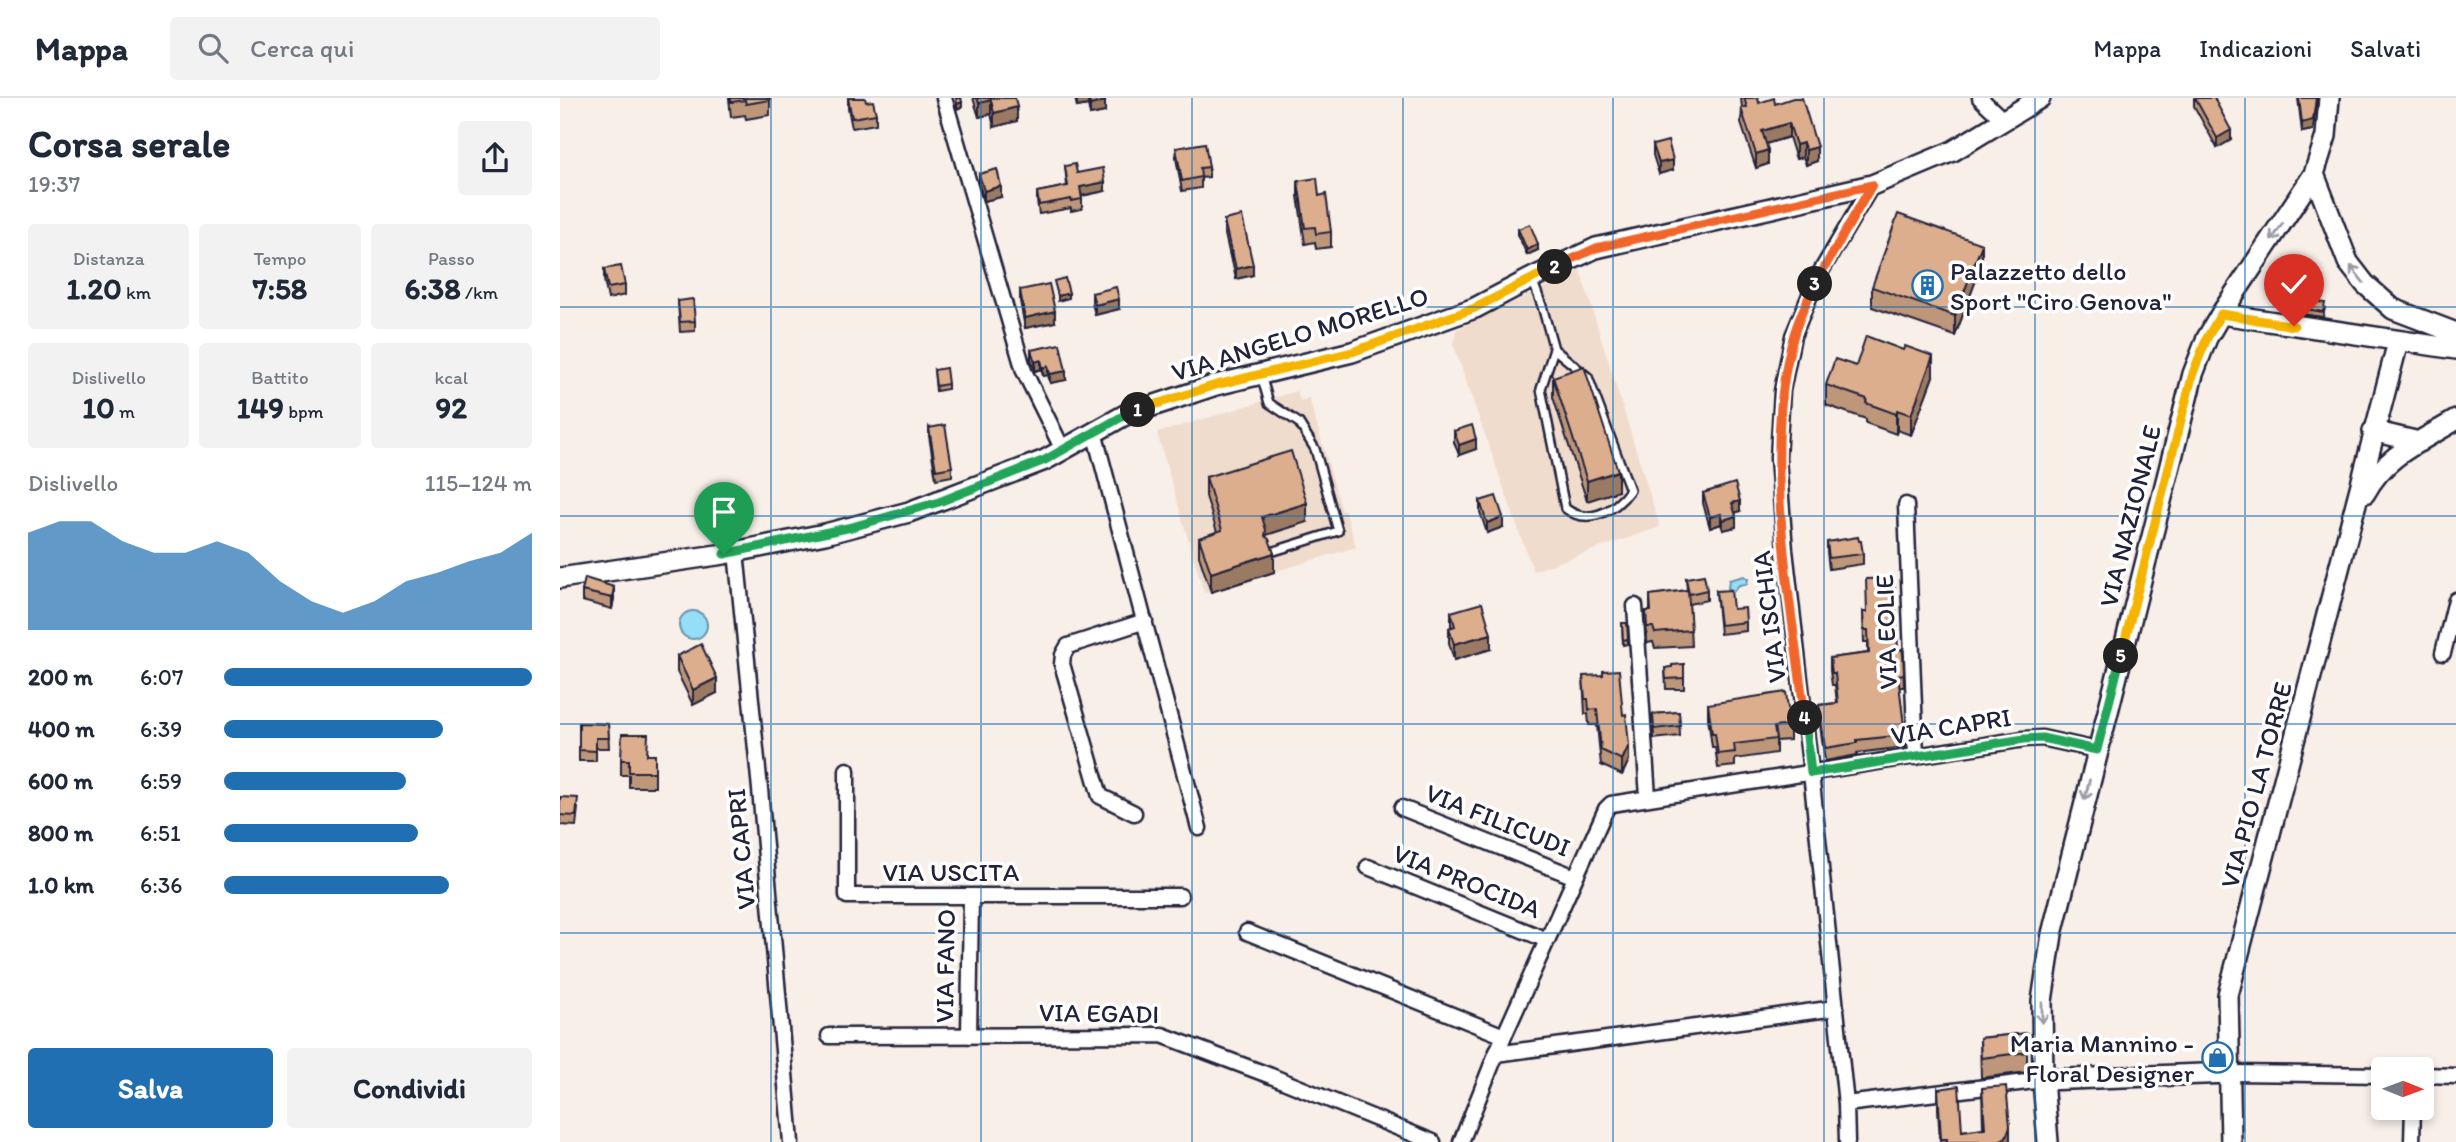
<!DOCTYPE html>
<html lang="it">
<meta charset="utf-8">
<style>
body{margin:0;font-family:Itim,sans-serif;background:#f2f2f3;color:#1f2937;height:100vh;display:flex;flex-direction:column;font-size:26px;white-space:nowrap}
*{box-sizing:border-box;margin:0}
p{font-size:23px;color:#747a83}
.icon{flex:none;width:38px;height:38px;fill:none;stroke:currentColor;stroke-width:2;stroke-linecap:round;stroke-linejoin:round}
.map{position:relative;flex:1;overflow:hidden}
.panel{display:flex;flex-direction:column;background:#fff;width:560px}
.panel>*{flex:none}
.needle{width:46px;rotate:91deg}
.controls{position:absolute;left:1811px;top:959px;display:grid;gap:14px}
.controls a{display:grid;place-items:center;width:63px;height:63px;border-radius:7px;background:#fff;box-shadow:0 4px 10px #0003;font-size:35px}
.pin{position:absolute;display:grid;place-items:center;width:60px;height:60px;color:#fff;margin:-72px -30px;border-radius:50% 50% 50% 0;rotate:-45deg;box-shadow:0 0 7px #0007}
.pin .icon{rotate:45deg}
.km{position:absolute;width:35px;height:35px;margin:-18px;border-radius:50%;background:#222;color:#fff;font-size:19px;line-height:35px;text-align:center}
.round{display:grid;place-items:center;flex:none;width:74px;height:74px;border-radius:7px;background:#f2f2f3}
.headline{display:flex;align-items:center;justify-content:space-between;height:119px;padding:0 28px}
h1{font-size:38px;font-weight:700;line-height:52px}
.stats{display:grid;grid-template-columns:repeat(3,1fr);gap:10px;height:119px;padding:7px 28px}
.stats div{display:grid;align-content:center;border-radius:7px;background:#f2f2f3;text-align:center}
.stats b{font-size:30px;font-weight:700}
.stats small{font-size:19px;font-weight:400}
.stats p{font-size:19px}
.chart{height:196px;padding:14px 28px}
.chart p{display:flex;justify-content:space-between}
.chart svg{width:100%;height:126px;margin-top:7px;fill:#1f6fb2;opacity:.7}
.action{display:flex;gap:14px;margin-top:auto;padding:14px 28px}
.action a{flex:1;height:80px;border-radius:7px;background:#1f6fb2;color:#fff;font-size:28px;font-weight:700;line-height:80px;text-align:center}
.action a+a{background:#f2f2f3;color:#1f2937}
ul{padding:0 28px;list-style:none;font-size:23px}
li{display:grid;grid-template-columns:112px 84px 1fr;align-items:center;height:52px}
li i{height:18px;border-radius:9px;background:#1f6fb2}
header{display:flex;align-items:center;gap:42px;box-sizing:border-box;height:98px;padding:0 35px;background:#fff;border-bottom:2px solid #e0e1e3}
header strong{font-size:33px}
nav{display:flex;gap:38px;margin-inline-start:auto;font-size:24px}
.search{width:490px;height:63px;background:#f2f2f3;display:flex;align-items:center;gap:18px;box-sizing:border-box;padding:0 24px;border-radius:7px;color:#747a83;font-size:26px}
main{display:flex;flex:1;min-height:0}
.map>svg:first-child{display:block}
</style>
<header>
<strong>Mappa</strong>
<div class="search"><svg class="icon" aria-label="search" viewBox="0 0 24 24"><circle cx="10" cy="10" r="6"/><path d="M15 15l6 6"/></svg>Cerca qui</div>
<nav><a>Mappa</a><a>Indicazioni</a><a>Salvati</a></nav>
</header>
<main>
<section class="panel">
<div class="headline"><div><h1>Corsa serale</h1><p>19:37</p></div><a class="round"><svg class="icon" aria-label="share" viewBox="0 0 24 24"><path d="M12 15V3M7 8l5-5 5 5M5 13v7h14v-7"/></svg></a></div>
<div class="stats">
<div><p>Distanza</p><b>1.20<small> km</small></b></div>
<div><p>Tempo</p><b>7:58</b></div>
<div><p>Passo</p><b>6:38<small> /km</small></b></div>
</div>
<div class="stats">
<div><p>Dislivello</p><b>10<small> m</small></b></div>
<div><p>Battito</p><b>149<small> bpm</small></b></div>
<div><p>kcal</p><b>92</b></div>
</div>
<div class="chart"><p><span>Dislivello</span>115–124 m</p>
<svg viewBox="0 0 160 44" preserveAspectRatio="none"><path d="M0 44V10L10 6L20 6L30 13L40 17L50 17L60 13L70 17L80 27L90 34L100 38L110 34L120 27L130 24L140 20L150 17L160 10V44z"/></svg>
</div>
<ul>
<li><b>200 m</b>6:07<i style="width:100%"></i></li>
<li><b>400 m</b>6:39<i style="width:71%"></i></li>
<li><b>600 m</b>6:59<i style="width:59%"></i></li>
<li><b>800 m</b>6:51<i style="width:63%"></i></li>
<li><b>1.0 km</b>6:36<i style="width:73%"></i></li>
</ul>
<div class="action"><a>Salva</a><a>Condividi</a></div>
</section>
<div class="map">
<svg width="1896" height="1044" viewBox="0 0 1896 1044">
<rect width="100%" height="100%" fill="#f8efe8"/>
<filter id="ink" filterUnits="userSpaceOnUse"><feTurbulence type="fractalNoise" baseFrequency=".0143" numOctaves="2"/><feDisplacementMap in="SourceGraphic" scale="14" xChannelSelector="R" yChannelSelector="G"/><feConvolveMatrix kernelMatrix="1 2 1 2 8 2 1 2 1" color-interpolation-filters="sRGB"/></filter>
<g filter="url(#ink)">
<path fill="#f0dccd" d="M1020,172L1100,429L973,473L893,246L896,232Z
M737,293L740,303L749,300L782,413L785,412L796,449L644,495L597,335Z"/>
<path fill="#96ddf8" stroke="#6892ac" stroke-width="2" d="M1737 185a8 8 0 1 1 16 0a8 8 0 1 1-16 0Z
M1184,478L1188,481L1187,486L1179,487L1174,493L1168,490L1169,482Z
M119 527a14 14 0 1 1 28 0a14 14 0 1 1-28 0Z"/>
<g fill="none" stroke-linecap="round" stroke-linejoin="round">
<defs>
<path id="lane" d="M972,181L982,208L994,251L1028,279L1070,392C1054,414 1027,428 1005,410L981,291L994,251
M701,277L709,305L739,325L755,351L778,433L711,454"/>
<path id="street" d="M384,0L464,273L503,352
M1420,0L1443,22
M534,334L639,730
M1346,407L1356,659
M176,454L200,691L231,1044
M1075,508L1088,699
M1883,555L1896,502
M287,672V798H620
M842,710L1015,779
M574,715L540,698L502,566L503,557L508,548L585,523
M808,769L987,842
M687,834L944,938
M269,938L602,937L711,978L873,1044
M409,938L411,799
M936,956L1276,910
M1670,975L1824,977
M1862,977L1896,978
M1286,1006L1251,675L1225,452L1218,360L1222,293L1233,238L1257,180L1312,87
M901,1044L936,956L1046,711L1051,706L1464,641L1482,640L1537,652
M1287,1044L1286,1006L1483,982
M1852,1044L1853,1010"/>
<path id="secondary" d="M1754,76L1788,164L1805,186L1833,211L1896,235
M1661,216L1896,251
M1813,333L1859,344
M1805,395C1825,357 1860,344 1896,322
M0,480L164,456L265,436L349,414L485,362L565,317L656,287L792,254L915,210L976,178L1036,150L1312,87L1393,53L1480,0
M1483,982L1670,975
M1488,1044L1483,982L1482,903L1492,836L1633,276L1647,240L1661,216L1754,76L1766,38L1769,0
M1671,1044L1668,897L1838,244"/>
</defs>
<use href="#lane" stroke="#22223b" stroke-width="12"/>
<use href="#street" stroke="#22223b" stroke-width="19"/>
<use href="#secondary" stroke="#22223b" stroke-width="24"/>
<use href="#lane" stroke="#fff" stroke-width="7"/>
<use href="#street" stroke="#fff" stroke-width="14"/>
<use href="#secondary" stroke="#fff" stroke-width="19"/>
</g>
<path fill="#be967a" stroke="#22223b" stroke-width="2" d="M169,0H210V17L186,21L185,17L171,19Z
M288,0L316,16V26L292,30L288,10Z
M413,0H455L457,23L434,29L431,16L419,19Z
M515,0H544L545,14L530,17L528,7L517,9Z
M1181,0H1198L1199,5L1215,6L1257,63L1246,67L1243,59L1236,61L1229,39L1206,46L1208,66L1196,70L1181,25L1182,10Z
M1634,0H1654L1671,42L1657,50L1634,8Z
M1738,0H1757L1753,32L1742,34Z
M1093,47L1113,72L1099,76L1093,57Z
M616,50L649,69V79L641,80V90L622,93L616,60Z
M505,68L545,93L522,98V111L511,113V110L479,116L477,103V94L507,88Z
M419,76L441,99L424,103L419,86Z
M738,83L759,98L771,134V149L756,151L755,144L745,146L738,98Z
M664,122L693,177L676,181L672,163H671L664,132Z
M958,131L978,152L967,157L958,137Z
M1422,166L1395,238L1312,209V189Z
M44,171L65,187V197L48,201L44,182Z
M460,192L495,224L465,230L460,203Z
M532,195L559,211L535,217L532,205Z
M118,203L135,223V233L120,234Z
M1741,210H1765L1763,219L1741,216Z
M471,252L506,282L490,285L488,277L483,278L481,271L475,273L471,261Z
M1296,268L1373,278L1351,337L1337,332L1336,336L1306,325V321L1266,307V287Z
M374,272L388,286V291L376,293Z
M993,279L1058,393L1027,403L993,299Z
M369,330L392,369V378L376,381L369,338Z
M894,333L916,351L899,357L894,344Z
M646,379L747,424L706,437L714,474L651,494L639,458V440L657,434L646,398Z
M1143,395L1180,413L1175,415L1176,429L1163,432L1161,426L1150,430L1143,405Z
M920,403L943,429L927,435L920,414Z
M1299,443L1303,456V466L1269,471L1267,454V444Z
M1207,456L1218,469V474L1209,476Z
M1126,480L1147,492V502L1129,506L1131,548L1095,550L1093,544L1087,545L1086,513H1090V497L1127,492Z
M22,493L54,500L52,511L22,503Z
M1156,493L1186,524V533L1160,536Z
M891,514L931,551L894,562L889,545V530L891,529Z
M1303,514L1343,556L1344,589H1339L1345,637V649L1297,655V657L1265,663L1259,620V607L1277,605L1275,587H1272L1270,573V560L1308,555V544H1304Z
M1062,525H1067L1068,546L1063,547Z
M117,558L157,595L133,607L117,574Z
M1124,566V591H1106L1105,570L1112,569Z
M1023,578L1069,662L1062,677L1041,667L1037,627H1029L1028,616H1025Z
M1148,606L1230,627V642L1216,643V655L1175,661V668L1158,670L1155,649H1152L1148,620Z
M1119,614L1120,638L1094,641L1093,616Z
M19,625L48,626L49,650H36V663H19Z
M88,657H95V689H69V677H61V662Z
M0,699L18,710L16,728L0,727Z
M1467,935V974L1421,980L1420,940Z
M1422,990L1450,1044H1380L1378,1011V991L1402,1033L1423,1030Z"/>
<path fill="#9b7a63" stroke="#22223b" stroke-width="2" d="M517,0H528V7L517,9Z
M1756,0L1753,32L1742,34V25Z
M431,2V16L419,19V5Z
M545,3V14L530,17V7Z
M402,4V9L397,11V6Z
M457,9V23L434,29V15Z
M1229,25V39L1202,47V33Z
M1671,32V42L1657,50V40Z
M1243,45V59L1236,61V47Z
M1257,49V63L1246,67V52Z
M1208,52V66L1196,70V56Z
M1113,62V72L1099,76V65Z
M545,84V93L520,98V89Z
M441,88V99L424,103V93Z
M978,146V152L967,157V152Z
M1422,146V166L1395,238V218Z
M671,153H672V163H671Z
M693,167V177L676,181V171Z
M509,195V200L498,203V198Z
M559,201V211L535,217V207Z
M495,213V224L465,230V220Z
M1373,258V278L1351,337V317Z
M481,262V271L475,273V264Z
M488,268V277L483,278V270Z
M506,273V282L490,285V276Z
M1337,312V332L1336,336V316Z
M916,341V351L899,357V347Z
M1058,373V393L1027,403V383Z
M1180,403V413L1172,416V405Z
M747,405V424L706,437V450L702,419Z
M1161,416V426L1150,430V419Z
M1176,418V429L1163,432V422Z
M943,419V429L927,435V425Z
M714,455V474L651,494V475Z
M54,489V500L52,511V500Z
M931,536V551L894,562V546Z
M157,580V595L133,607V592Z
M1069,647V662L1062,677V662Z
M1450,1028V1044H1437Z"/>
<path fill="#ddae8e" stroke="#22223b" stroke-width="2" d="M171,0H210V2L186,6L185,2L171,4Z
M288,0H305L306,4L313,3L316,16L292,20Z
M396,0H401L402,4L397,6Z
M417,0H455L457,9L434,15L431,2L419,5Z
M529,0H544L545,3L530,7Z
M1184,0H1198L1199,5L1214,0L1215,6L1233,0H1242L1257,49L1246,52L1243,45L1236,47L1229,25L1202,33L1208,52L1196,56L1181,10L1187,9Z
M1635,0H1654L1671,32L1657,40Z
M1739,0H1756L1753,22L1742,25Z
M1108,43L1113,62L1099,65L1093,47Z
M645,45L649,69L640,70L641,79L622,83L616,50Z
M515,66L517,75L543,70L545,84L520,89L522,101L511,103V101L479,107L477,94L508,88L505,68Z
M437,71L441,88L424,93L419,76Z
M757,80L759,98L766,96L771,134L756,136L755,129L745,130L738,83Z
M1338,116L1422,146L1395,218L1312,189Z
M682,118L693,167L676,171L672,153H671L664,122Z
M970,126L978,146L967,152L958,131Z
M61,168L65,187L48,190L44,171Z
M505,180L509,195L498,198L494,183Z
M489,186L495,213L465,220L460,192Z
M556,189L559,201L535,207L532,195Z
M133,201L135,223L120,224L118,203Z
M1742,201L1765,205L1763,214L1741,210Z
M1306,238L1343,252L1345,248L1373,258L1351,317L1337,312L1336,316L1306,305L1307,301L1266,287L1275,261L1296,268Z
M500,246L506,273L490,276L488,268L483,270L481,262L475,264L471,252Z
M1024,268L1058,373L1027,383L993,279Z
M386,270L388,286L376,288L374,272Z
M385,327L392,369L376,372L369,330Z
M912,327L916,341L899,347L894,333Z
M731,353L747,405L702,419L706,432L705,438L709,441L714,455L651,475L639,440L662,432L646,379Z
M1175,385L1180,403L1172,405L1176,418L1163,422L1161,416L1150,419L1143,395Z
M936,398L943,419L927,425L920,403Z
M1298,439L1299,443H1301L1303,456L1269,460L1267,444Z
M1216,454L1218,469L1209,471L1207,456Z
M1144,477L1147,492L1129,496L1126,480Z
M25,480L54,489L52,500L22,493Z
M1334,480L1338,552L1342,551L1343,556L1344,576L1338,577L1345,637L1297,642V645L1265,650L1259,607L1278,605L1275,575H1272L1270,560L1309,555L1308,532H1304L1303,514H1307L1306,481Z
M1128,492L1131,532L1095,535L1093,529H1087L1086,513H1091L1090,497Z
M1171,492L1173,511L1185,510L1186,524L1160,527L1156,493Z
M922,505L931,536L894,546L889,530L895,528L891,514Z
M1062,525H1067L1068,541L1063,542Z
M141,546L157,580L133,592L117,558Z
M1124,566V580L1106,581L1105,570L1112,569V567Z
M1059,572L1063,617L1066,616L1069,647L1062,662L1041,652L1037,611L1029,612L1028,601H1025L1023,578L1043,577V573Z
M1226,594L1230,627L1214,629L1216,641L1174,646L1175,654L1158,656L1155,635H1152L1148,606Z
M1119,614L1120,628L1094,631L1093,616Z
M19,625L48,626L49,640H36V653L19,652Z
M62,636H88L87,657H95V674H69V662H61Z
M0,699L18,700L16,718L0,717Z
M1467,935V954L1421,960L1420,940Z
M1399,988L1402,1033L1425,1030L1422,990L1446,988L1450,1028L1446,1039L1437,1044H1387V1041H1381L1378,991Z"/>
<defs><path id="oneway-shaft" d="M-6 0H5M1.5-3L5.5 0L1.5 3" fill="none" stroke-width="1.6" stroke-linecap="round" stroke-linejoin="round" transform="scale(1.75)"/></defs>
<g stroke="#9c9ca7">
<use href="#oneway-shaft" transform="translate(1717 134) rotate(124)"/>
<use href="#oneway-shaft" transform="translate(1797 176) rotate(-128)"/>
<use href="#oneway-shaft" transform="translate(1527 692) rotate(104)"/>
<use href="#oneway-shaft" transform="translate(1482 915) rotate(90)"/>
</g>
</g>
<g fill="none" stroke-linecap="round" stroke-linejoin="round" filter="url(#ink)">
<defs>
<path id="split-1" d="M164,456L292,429L379,404L485,362L565,317L578,312"/>
<path id="split-2" d="M578,312L656,287L792,254L915,210L995,169"/>
<path id="split-3" d="M995,169L1036,150L1312,87L1255,186"/>
<path id="split-4" d="M1245,620C1231,502 1201,355 1233,240C1238,221 1247,203 1255,186"/>
<path id="split-5" d="M1245,620L1251,675L1464,641L1482,640L1537,652L1561,558"/>
<path id="split-6" d="M1561,558L1633,275L1647,240L1661,216L1734,228"/>
</defs>
<use href="#split-1" stroke="#fff" stroke-width="14"/>
<use href="#split-2" stroke="#fff" stroke-width="14"/>
<use href="#split-3" stroke="#fff" stroke-width="14"/>
<use href="#split-4" stroke="#fff" stroke-width="14"/>
<use href="#split-5" stroke="#fff" stroke-width="14"/>
<use href="#split-6" stroke="#fff" stroke-width="14"/>
<use href="#split-1" stroke="#22a559" stroke-width="9"/>
<use href="#split-2" stroke="#f5b400" stroke-width="9"/>
<use href="#split-3" stroke="#f0652b" stroke-width="9"/>
<use href="#split-4" stroke="#f0652b" stroke-width="9"/>
<use href="#split-5" stroke="#22a559" stroke-width="9"/>
<use href="#split-6" stroke="#f5b400" stroke-width="9"/>
</g>
<path fill="none" stroke="#1f6fb2" stroke-width="2" stroke-opacity="0.55" d="M211,0V1044M421,0V1044M632,0V1044M843,0V1044M1053,0V1044M1264,0V1044M1475,0V1044M1685,0V1044M0,209H1896M0,418H1896M0,626H1896M0,835H1896"/>
<defs>
<symbol id="building-ring" viewBox="-11 -11 22 22"><circle r="9.5" fill="#fff" stroke="#1f6fb2" stroke-width="1.5"/><path d="M-4-6H4V6H1V3H-1V6H-4ZM-2.5-4.3h1.7v1.8h-1.7ZM.8-4.3h1.7v1.8H.8ZM-2.5-1h1.7V.8h-1.7ZM.8-1h1.7V.8H.8Z" fill="#1f6fb2"/></symbol>
<symbol id="shop-ring" viewBox="-11 -11 22 22"><circle r="9.5" fill="#fff" stroke="#1f6fb2" stroke-width="1.5"/><path d="M-5-2.5h2.3a2.7 3.5 0 0 1 5.4 0H5L5.5 6h-11ZM-1.5-2.5h3a1.5 2.3 0 0 0-3 0Z" fill="#1f6fb2"/></symbol>
</defs>
<g fill-rule="evenodd">
<use href="#building-ring" x="1350" y="170" width="35" height="35"/>
<use href="#shop-ring" x="1640" y="942" width="35" height="35"/>
</g>
<g text-anchor="middle" dominant-baseline="central" stroke-width="7" stroke-linejoin="round" paint-order="stroke">
<g font-size="26" fill="#22223b" stroke="#fff" text-anchor="start">
<text x="1390" y="173">Palazzetto dello<tspan x="1390" dy="30">Sport "Ciro Genova"</tspan></text>
<text x="1634" y="945" text-anchor="end">Maria Mannino -<tspan x="1634" dy="30">Floral Designer</tspan></text>
</g>
<g font-size="26" fill="#22223b" stroke="#fff">
<text transform="translate(740 236) rotate(-17)">VIA ANGELO MORELLO</text>
<text transform="translate(1570 418) rotate(-76)">VIA NAZIONALE</text>
<text transform="translate(1209 519) rotate(-97)">VIA ISCHIA</text>
<text transform="translate(1326 534) rotate(-92)">VIA EOLIE</text>
<text transform="translate(1391 628) rotate(-9)">VIA CAPRI</text>
<text transform="translate(1696 687) rotate(-75)">VIA PIO LA TORRE</text>
<text transform="translate(938 722) rotate(22)">VIA FILICUDI</text>
<text transform="translate(181 751) rotate(-95)">VIA CAPRI</text>
<text x="391" y="774">VIA USCITA</text>
<text transform="translate(907 783) rotate(22)">VIA PROCIDA</text>
<text transform="translate(385 868) rotate(-89)">VIA FANO</text>
<text transform="translate(539 915) rotate(1)">VIA EGADI</text>
</g>
</g>
</svg>
<div class="controls">
<a><svg class="needle" viewBox="-14 -14 28 28"><path d="M0-13l5 13h-10z" fill="#e53935"/><path d="M0 13l5-13h-10z" fill="#747a83"/></svg></a>
</div>
<div class="pin" style="left:164px;top:456px;background:#1e9e55"><svg class="icon" aria-label="arrive" viewBox="0 0 24 24"><path d="M6 21V4h12l-3 4 3 4H6"/></svg></div>
<div class="pin" style="left:1734px;top:228px;background:#d93025"><svg class="icon" aria-label="check" viewBox="0 0 24 24"><path d="M5 12l5 5 9-10"/></svg></div>
<b class="km" style="left:578px;top:312px">1</b>
<b class="km" style="left:995px;top:169px">2</b>
<b class="km" style="left:1255px;top:186px">3</b>
<b class="km" style="left:1245px;top:620px">4</b>
<b class="km" style="left:1561px;top:558px">5</b>
</div>
</main>
